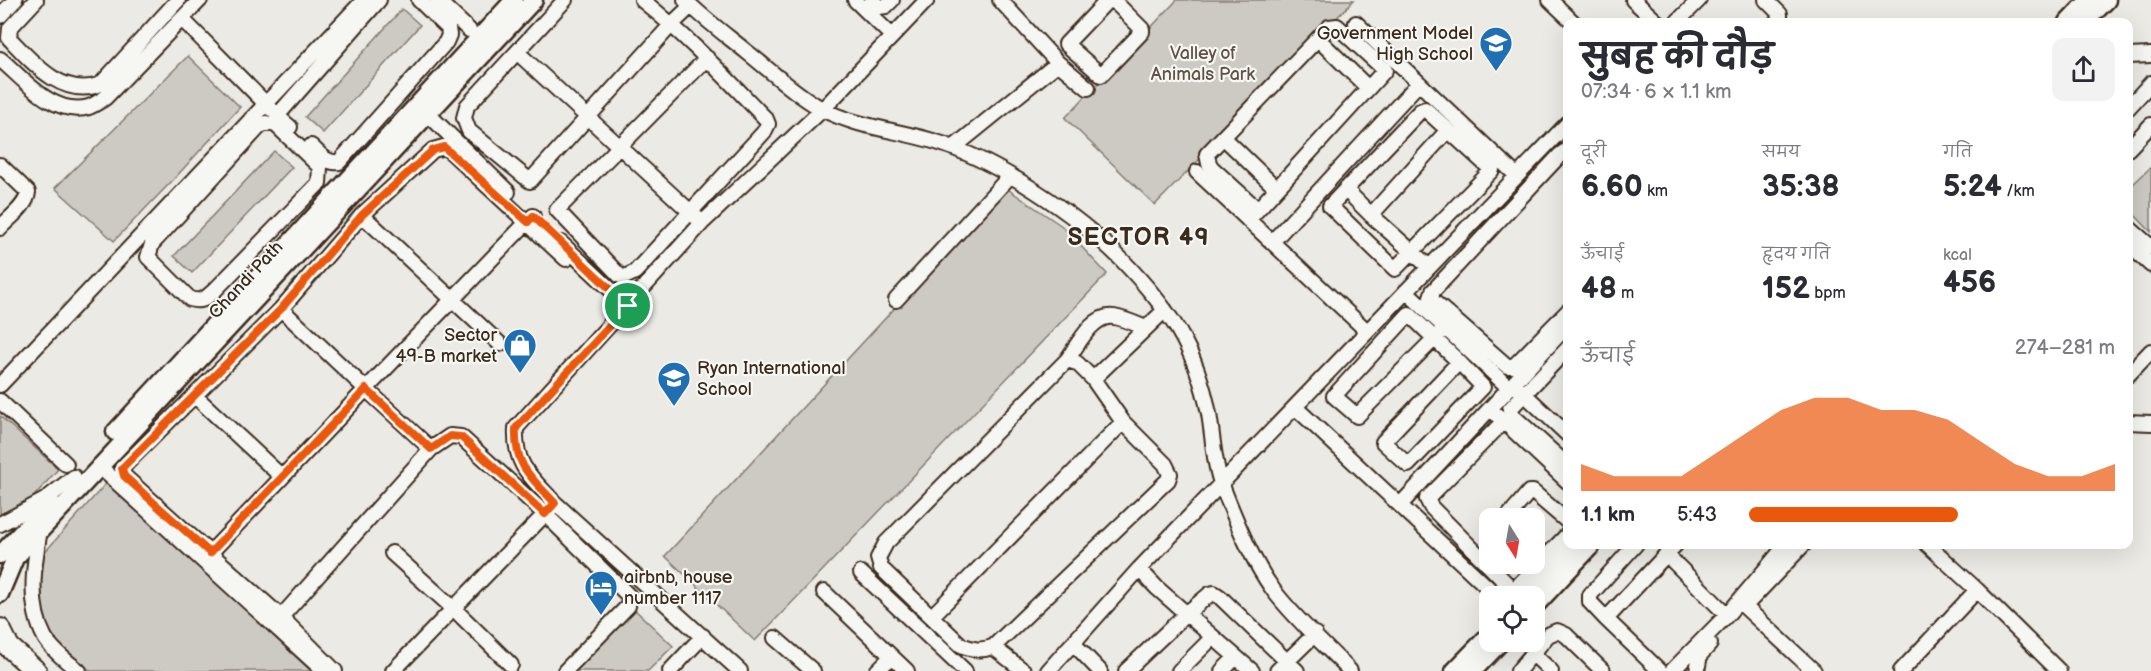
<!DOCTYPE html>
<html lang="hi">
<meta charset="utf-8">
<style>
body{margin:0;font-family:"Balsamiq Sans","Playpen Sans Deva",sans-serif;background:#f2f2f3;color:#2b2b33;height:100vh;display:flex;flex-direction:column;font-size:22px;white-space:nowrap}
*{box-sizing:border-box;margin:0}
p{font-size:20px;color:#7c7c81}
.icon{flex:none;width:33px;height:33px;fill:none;stroke:currentColor;stroke-width:2;stroke-linecap:round;stroke-linejoin:round}
.map{position:relative;flex:1;overflow:hidden}
.panel{position:absolute;left:1563px;top:18px;width:570px;height:531px;display:flex;flex-direction:column;background:#fff;border-radius:12px;box-shadow:0 6px 24px #0002}
.panel>*{flex:none}
.needle{width:39px;rotate:169deg}
.controls{position:absolute;left:1479px;top:508px;display:grid;gap:12px}
.controls a{display:grid;place-items:center;width:66px;height:66px;border-radius:12px;background:#fff;box-shadow:0 6px 24px #0002;font-size:30px}
.pin{position:absolute;display:grid;place-items:center;width:51px;height:51px;color:#fff;margin:-26px;border:3px solid #fff;border-radius:50%;box-shadow:0 2px 6px #0007}
.round{display:grid;place-items:center;flex:none;width:63px;height:63px;border-radius:12px;background:#f2f2f3}
.summary{display:flex;align-items:center;justify-content:space-between;height:102px;padding:0 18px}
h1{font-size:33px;font-weight:700;line-height:45px}
.figures{display:grid;grid-template-columns:repeat(3,1fr);gap:9px;height:102px;padding:6px 18px}
.figures div{display:grid;align-content:center}
.figures b{font-size:30px;font-weight:700}
.figures small{font-size:16px;font-weight:400}
.figures p{font-size:16px}
.chart{height:168px;padding:12px 18px}
.chart p{display:flex;justify-content:space-between}
.chart svg{width:100%;height:108px;margin-top:6px;fill:#ea580c;opacity:.7}
ul{padding:0 18px;list-style:none;font-size:20px}
li{display:grid;grid-template-columns:96px 72px 1fr;align-items:center;height:45px}
li i{height:15px;border-radius:8px;background:#ea580c}
.map>svg:first-child{display:block}
</style>
<div class="map">
<svg width="2151" height="671" viewBox="0 0 2151 671">
<rect width="100%" height="100%" fill="#ebeae5"/>
<filter id="ink" filterUnits="userSpaceOnUse"><feTurbulence type="fractalNoise" baseFrequency=".0167" numOctaves="2"/><feDisplacementMap in="SourceGraphic" scale="12" xChannelSelector="R" yChannelSelector="G"/><feConvolveMatrix kernelMatrix="1 2 1 2 8 2 1 2 1" color-interpolation-filters="sRGB"/></filter>
<g filter="url(#ink)">
<path fill="#cdcac4" stroke="#847a71" stroke-width="1.5" d="M1177,0H1354L1155,205L1065,118Z
M402,9L420,25L323,133L305,117Z
M188,56L240,107L173,180L114,241L55,188Z
M274,151L292,167L192,273L174,256Z
M2151,167V232L2129,209L2128,189Z
M1006,188L1062,226L1107,274L755,641L665,556Z
M0,416L58,469L29,502L0,514Z
M109,480L311,671H91L54,640L44,619L39,595L43,554Z
M633,608L673,646L648,671H572Z"/>
<g fill="none" stroke-linecap="round" stroke-linejoin="round">
<defs>
<path id="minor" d="M36,0L10,28L9,38C33,63 63,99 101,84L178,0
M437,0L469,30
M565,0L467,106L464,118L469,131L530,181L672,24L691,6
M642,0C687,36 726,78 766,119L768,124L764,132L635,272L625,277L620,276L557,210L707,58
M685,0C704,19 726,35 747,52C771,71 795,94 822,109C856,127 897,130 933,141C995,159 1077,214 1122,260C1169,309 1196,347 1209,414C1213,437 1214,467 1223,488C1237,523 1252,561 1274,591C1296,620 1325,645 1350,671
M855,0L892,36
M872,0L879,7L886,6L892,0
M1000,0L1058,63L1088,88
M1108,0L1066,44L1101,75L1142,32V29L1113,0
M1550,0L1573,22
M1633,0L1657,22
M1766,0L1780,14V19L1776,22
M0,16L15,0
M182,19L271,109
M1677,22L1699,0
M1356,23L1517,176
M1318,39L1368,88
M518,53L697,218
M2128,56L2151,55
M0,59C24,79 53,117 89,107C94,105 100,101 105,98L200,0
M2128,108L2151,83
M428,114L508,192
M251,119L259,127L266,123L276,125L320,167L319,183L215,290C206,298 202,303 190,299L148,257L152,244L259,127
M290,127L277,116L379,0
M1223,137L1276,188
M311,146C320,154 327,164 339,162L446,42L449,35L448,28L419,0
M953,148L1058,63
M2128,149L2151,125
M1568,154L1564,152L1560,155L1433,291L1431,297L1434,302L1507,366H1514L1568,311
M0,165L28,192C27,206 9,218 0,228
M1197,172L1367,331
M1346,190L1371,215L1429,267
M362,215L500,344
M1371,215L1448,130L1492,170L1395,269L1330,206L1420,111L1425,109L1448,130
M1248,220L1385,70L1337,26L1329,27L1207,154L1209,164L1213,169L1257,209
M2128,227L2151,247
M1272,242L1419,83
M561,243L628,306
M2128,244L2151,265
M1406,291L1509,388
M896,300L1010,176
M281,309L122,468L124,476L281,617L431,449L450,436L461,437L545,514L629,596L628,606L565,671
M1445,328L1357,416L1334,396L1409,314L1459,362L1383,442L1408,465L1483,387L1459,362
M1568,348L1510,409L1514,417L1568,466
M1067,360L1077,363L1093,379L1123,422L1165,464L1170,474L1168,480L993,647C980,651 974,650 961,645L881,568L878,558L886,543Z
M1067,360C1077,346 1093,313 1114,317C1125,319 1136,324 1146,328
M2128,375L2151,351
M1093,379L1165,310
M0,385L364,0
M1519,389L1568,435
M195,396L282,477
M0,401L66,464
M1295,407L1498,597
M1497,415L1568,482
M1504,421L1427,499L1431,507L1513,590
M2128,422L2151,423
M431,449L366,389L533,216
M99,466L324,671
M1400,505L1568,325
M1506,519L1529,492H1533L1568,522
M0,524L45,500L74,477
M40,530C34,564 27,605 45,638C53,651 67,662 79,671
M1927,544L1977,590L2059,671
M210,553L366,389L281,309L362,215L433,150L444,147L451,152L566,259
M392,553L453,608L511,665
M1667,555L1727,615
M1139,569L1157,588L1252,671
M861,573L965,671
M824,592L907,671
M1508,596L1568,534
M1745,606L1804,544
M1745,607L1814,671
M933,615L1123,422
M1606,619L1590,602V595L1636,544
M275,624L281,617L335,671
M775,638L813,671
M1074,644L1100,671
M993,647L1024,671
M1533,654L1551,671
M393,671L550,509
M670,671L703,636
M740,671L555,503C531,477 514,466 516,428L702,223L823,109L927,0
M877,671L891,657
M1048,671L1139,569L1568,123
M1126,671L1186,614L1210,594L1214,593L1220,597L1297,671
M1179,671L1213,637
M1222,671L1236,657
M1277,671L1315,634
M1518,671L1548,635L1557,631L1566,635L1603,671
M1660,671L1606,619L1676,544
M1672,671L1727,615L1787,544
M1697,671L1700,655L1710,644
M1901,671L1977,590"/>
<path id="major" d="M2068,22L2089,0
M2085,22L2107,0
M115,432L514,0
M0,555L51,501
M0,594L15,558L534,0
M1526,597L1576,544
M1534,607L1593,544
M1454,671L1490,634
M1473,671L1501,642"/>
<path id="highway" d="M0,629L9,647L36,671"/>
</defs>
<use href="#minor" stroke="#3b2a1e" stroke-width="18"/>
<use href="#major" stroke="#3b2a1e" stroke-width="21"/>
<use href="#highway" stroke="#3b2a1e" stroke-width="24"/>
<use href="#minor" stroke="#f6f6f2" stroke-width="14"/>
<use href="#major" stroke="#f6f6f2" stroke-width="16"/>
<use href="#highway" stroke="#f6f6f2" stroke-width="20"/>
</g>
</g>
<g fill="none" stroke-linecap="round" stroke-linejoin="round" filter="url(#ink)">
<defs>
<path id="route" d="M444,147L528,222L533,216L628,306L516,428C514,466 531,477 555,503L545,514L461,437L450,436L431,449L366,389L210,553L124,476L122,468L281,309L362,215L433,150Z"/>
</defs>
<use href="#route" stroke="#fff" stroke-width="12"/>
<use href="#route" stroke="#ea580c" stroke-width="8"/>
</g>
<defs>
<symbol id="school-pin" viewBox="-11 -11 22 30"><path d="M0 17L-7.5 6A9.5 9.5 0 1 1 7.5 6Z" fill="#1f6fb2" stroke="#f6f6f2"/><path d="M0-5L7-2L0 1L-7-2ZM-4 1L0 2.5L4 1V4Q0 6-4 4Z" fill="#fff"/></symbol>
<symbol id="shop-pin" viewBox="-11 -11 22 30"><path d="M0 17L-7.5 6A9.5 9.5 0 1 1 7.5 6Z" fill="#1f6fb2" stroke="#f6f6f2"/><path d="M-5-2.5h2.3a2.7 3.5 0 0 1 5.4 0H5L5.5 6h-11ZM-1.5-2.5h3a1.5 2.3 0 0 0-3 0Z" fill="#fff"/></symbol>
<symbol id="hotel-pin" viewBox="-11 -11 22 30"><path d="M0 17L-7.5 6A9.5 9.5 0 1 1 7.5 6Z" fill="#1f6fb2" stroke="#f6f6f2"/><path d="M-6-4.5h1.5V1H6V5H4.5V3h-9V5H-6ZM-4 0a1.8 1.8 0 1 1 3.6 0ZM.5 0V-2.5h3Q6-2.5 6 0Z" fill="#fff"/></symbol>
</defs>
<g fill-rule="evenodd">
<use href="#school-pin" x="1477" y="24" width="38" height="52"/>
<use href="#shop-pin" x="501" y="326" width="38" height="52"/>
<use href="#school-pin" x="655" y="359" width="38" height="52"/>
<use href="#hotel-pin" x="582" y="568" width="38" height="52"/>
</g>
<g text-anchor="middle" dominant-baseline="central" stroke-width="4.5" stroke-linejoin="round" paint-order="stroke">
<g font-size="18" fill="#3b2a1e" stroke="#f6f6f2" text-anchor="end">
<text x="1473" y="33">Government Model<tspan x="1473" dy="21">High School</tspan></text>
<text x="497" y="335">Sector<tspan x="497" dy="21">49-B market</tspan></text>
<text x="697" y="368" text-anchor="start">Ryan International<tspan x="697" dy="21">School</tspan></text>
<text x="624" y="577" text-anchor="start">airbnb, house<tspan x="624" dy="21">number 1117</tspan></text>
</g>
<g font-size="18" fill="#605248" stroke="#f6f6f2">
<text x="1203" y="53">Valley of<tspan x="1203" dy="21">Animals Park</tspan></text>
</g>
<g font-size="18" fill="#3b2a1e" stroke="#f6f6f2">
<text transform="translate(246 280) rotate(-47)">Chandi Path</text>
</g>
<g font-size="24" font-weight="bold" letter-spacing="1.5" fill="#3b2a1e" stroke="#f6f6f2">
<text x="1139" y="237">SECTOR 49</text>
</g>
</g>
</svg>
<div class="controls">
<a><svg class="needle" viewBox="-14 -14 28 28"><path d="M0-13l5 13h-10z" fill="#e53935"/><path d="M0 13l5-13h-10z" fill="#7c7c81"/></svg></a>
<a><svg class="icon" aria-label="locate" viewBox="0 0 24 24"><circle cx="12" cy="12" r="6"/><path d="M12 2v4M12 18v4M2 12h4M18 12h4"/></svg></a>
</div>
<div class="pin" style="left:628px;top:306px;background:#1e9e55"><svg class="icon" aria-label="arrive" viewBox="0 0 24 24"><path d="M6 21V4h12l-3 4 3 4H6"/></svg></div>
<section class="panel">
<div class="summary"><div><h1>सुबह की दौड़</h1><p>07:34 · 6 × 1.1 km</p></div><a class="round"><svg class="icon" aria-label="share" viewBox="0 0 24 24"><path d="M12 15V3M7 8l5-5 5 5M5 13v7h14v-7"/></svg></a></div>
<div class="figures">
<div><p>दूरी</p><b>6.60<small> km</small></b></div>
<div><p>समय</p><b>35:38</b></div>
<div><p>गति</p><b>5:24<small> /km</small></b></div>
</div>
<div class="figures">
<div><p>ऊँचाई</p><b>48<small> m</small></b></div>
<div><p>हृदय गति</p><b>152<small> bpm</small></b></div>
<div><p>kcal</p><b>456</b></div>
</div>
<div class="chart"><p><span>ऊँचाई</span>274–281 m</p>
<svg viewBox="0 0 160 44" preserveAspectRatio="none"><path d="M0 44V33L10 38L20 38L30 38L40 29L50 20L60 11L70 6L80 6L90 11L100 11L110 15L120 24L130 33L140 38L150 38L160 33V44z"/></svg>
</div>
<ul>
<li><b>1.1 km</b>5:43<i style="width:57%"></i></li>
</ul>
</section>
</div>
